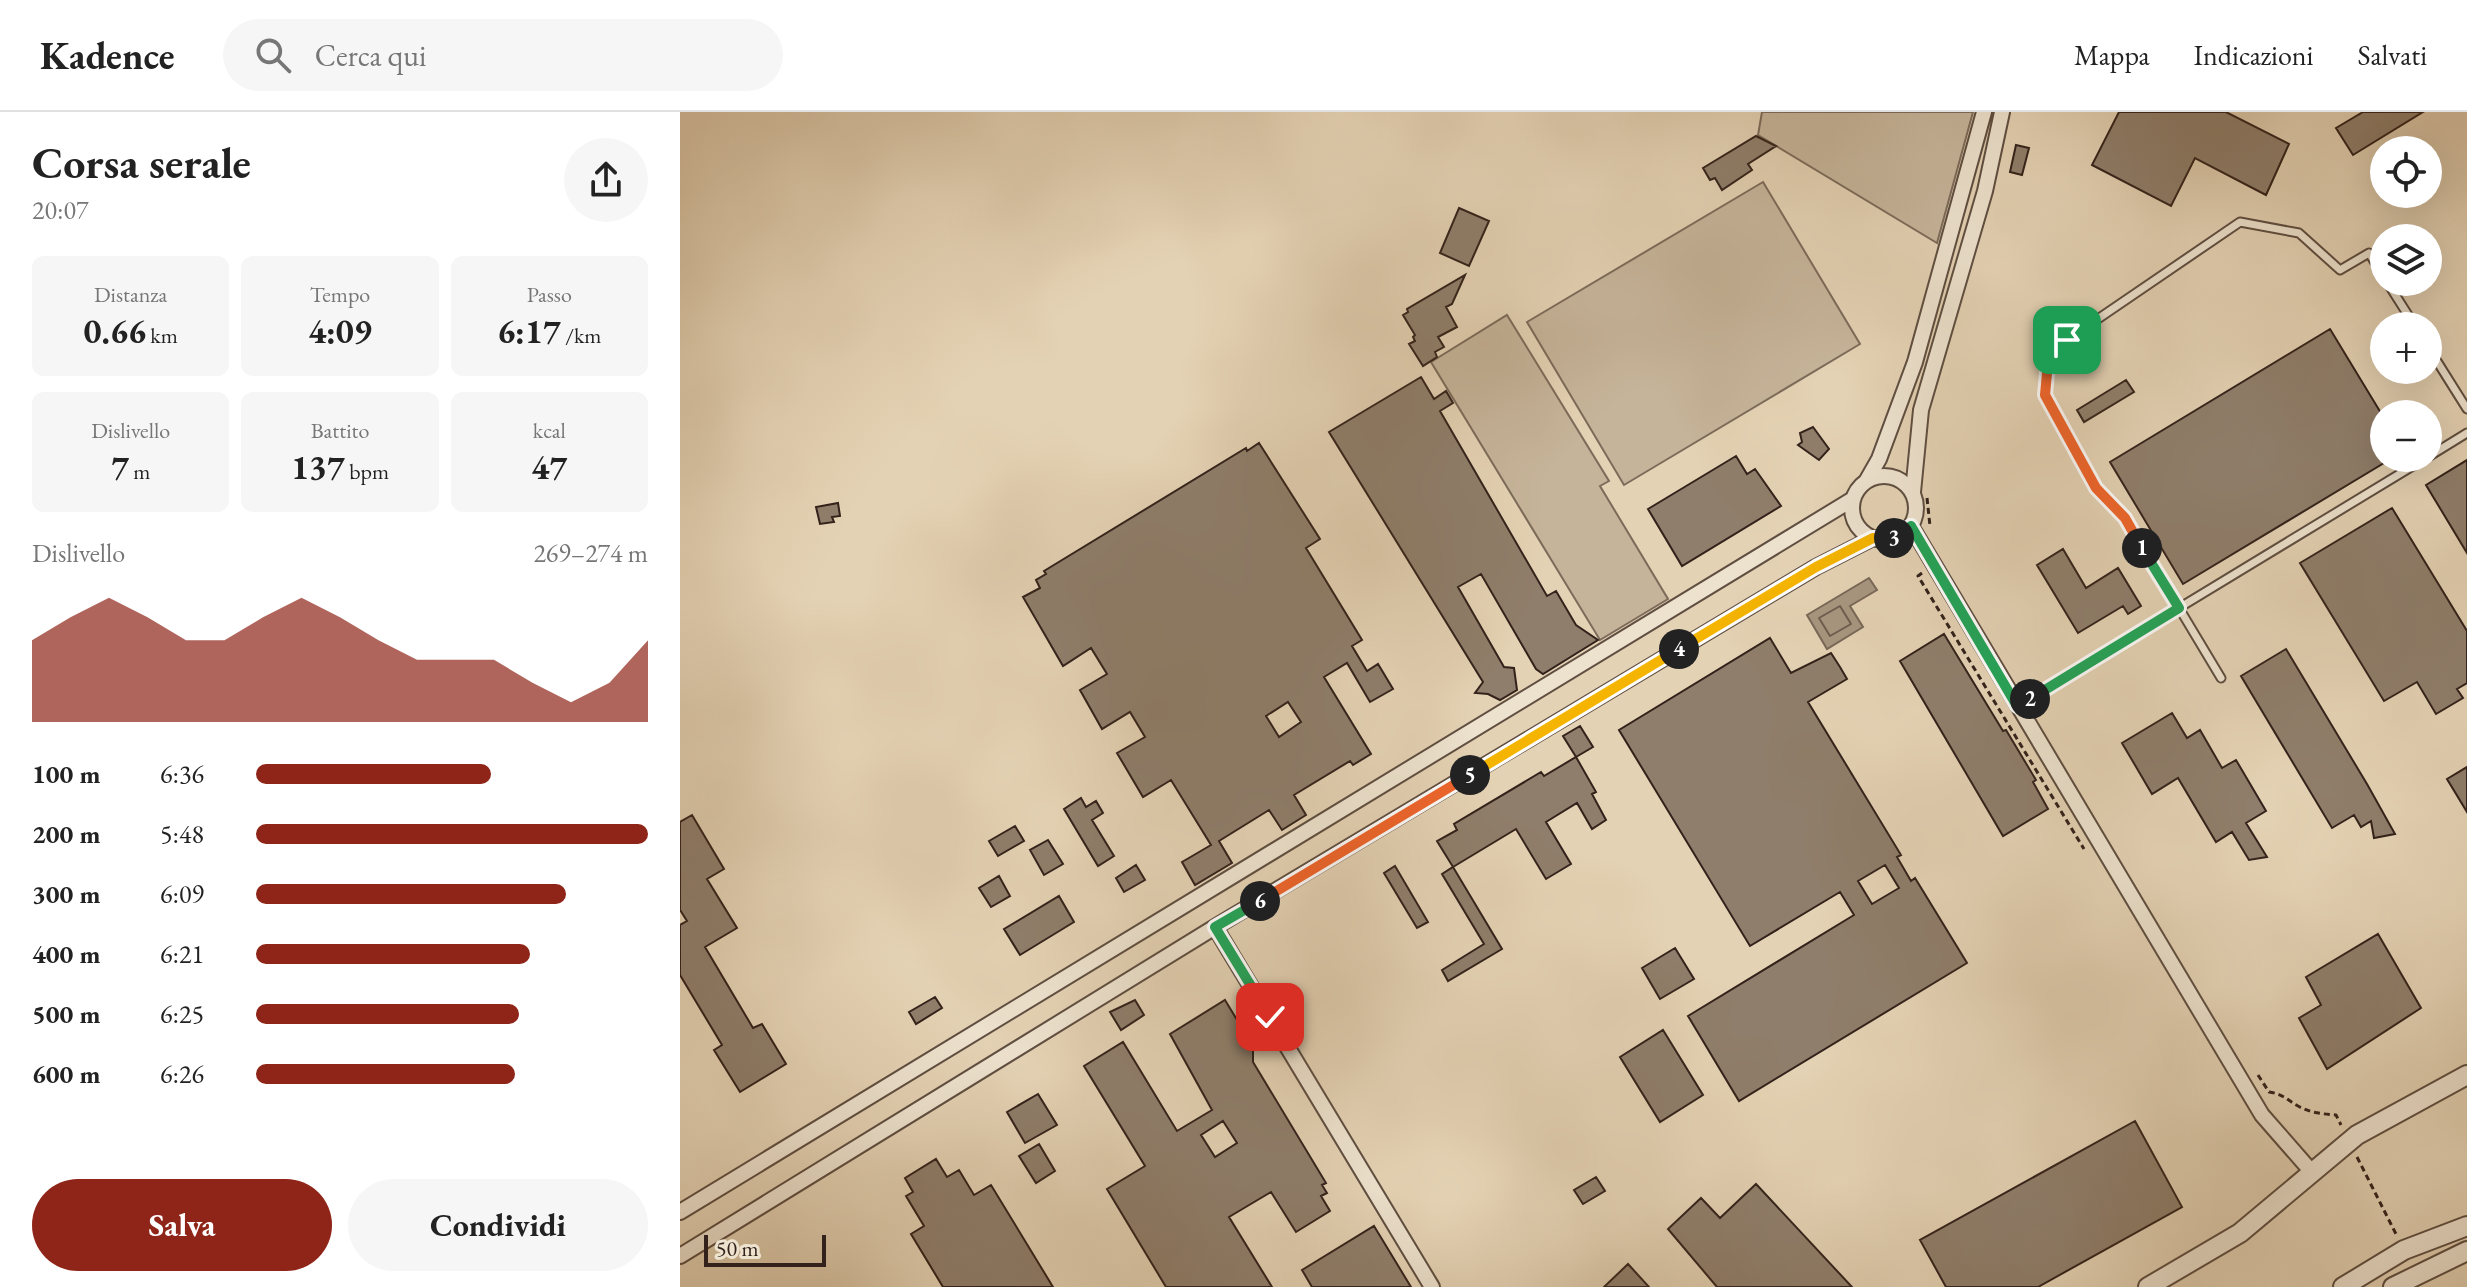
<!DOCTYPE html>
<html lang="it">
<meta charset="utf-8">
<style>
body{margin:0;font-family:"EB Garamond",serif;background:#f6f6f6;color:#222;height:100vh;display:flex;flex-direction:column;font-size:30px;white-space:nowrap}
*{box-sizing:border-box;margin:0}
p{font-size:26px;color:#767676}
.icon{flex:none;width:44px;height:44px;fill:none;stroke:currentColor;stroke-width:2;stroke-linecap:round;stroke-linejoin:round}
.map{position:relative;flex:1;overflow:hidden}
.side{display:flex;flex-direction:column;background:#fff;width:680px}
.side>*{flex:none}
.controls{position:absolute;left:1690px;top:24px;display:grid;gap:16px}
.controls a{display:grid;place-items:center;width:72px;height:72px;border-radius:50%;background:#fff;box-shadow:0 8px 32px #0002;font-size:40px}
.scale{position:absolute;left:24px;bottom:20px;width:122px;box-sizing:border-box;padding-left:8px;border:4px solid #33221b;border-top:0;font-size:22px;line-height:28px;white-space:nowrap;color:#33221b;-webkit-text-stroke:6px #ede2ce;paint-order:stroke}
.pin{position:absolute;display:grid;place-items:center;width:68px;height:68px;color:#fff;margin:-34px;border-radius:16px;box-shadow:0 4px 12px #0006}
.km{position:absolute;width:40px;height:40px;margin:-20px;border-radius:50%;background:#222;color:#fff;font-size:22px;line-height:40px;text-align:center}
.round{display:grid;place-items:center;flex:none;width:84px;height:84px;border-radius:42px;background:#f6f6f6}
.headline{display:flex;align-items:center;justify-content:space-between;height:136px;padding:0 32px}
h1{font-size:44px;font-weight:700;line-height:60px}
.metrics{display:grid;grid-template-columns:repeat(3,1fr);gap:12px;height:136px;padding:8px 32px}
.metrics div{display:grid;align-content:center;border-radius:12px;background:#f6f6f6;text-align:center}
.metrics b{font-size:34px;font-weight:700}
.metrics small{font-size:22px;font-weight:400}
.metrics p{font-size:22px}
.chart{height:224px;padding:16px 32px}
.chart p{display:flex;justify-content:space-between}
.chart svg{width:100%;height:144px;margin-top:8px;fill:#8f2418;opacity:.7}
.action{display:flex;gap:16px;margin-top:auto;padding:16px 32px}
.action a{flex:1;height:92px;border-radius:48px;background:#8f2418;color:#fff;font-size:32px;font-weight:700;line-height:92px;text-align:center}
.action a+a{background:#f6f6f6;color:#222}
ul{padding:0 32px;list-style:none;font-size:26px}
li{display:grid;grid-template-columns:128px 96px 1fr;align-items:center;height:60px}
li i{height:20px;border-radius:10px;background:#8f2418}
header{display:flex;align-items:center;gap:48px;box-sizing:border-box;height:112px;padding:0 40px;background:#fff;border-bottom:2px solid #e0e0e0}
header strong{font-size:38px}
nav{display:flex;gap:44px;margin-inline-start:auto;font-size:28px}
.search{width:560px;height:72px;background:#f6f6f6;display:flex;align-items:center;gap:20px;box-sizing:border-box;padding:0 28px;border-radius:44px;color:#767676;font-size:30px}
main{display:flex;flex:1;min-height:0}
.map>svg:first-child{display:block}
</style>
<header>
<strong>Kadence</strong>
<div class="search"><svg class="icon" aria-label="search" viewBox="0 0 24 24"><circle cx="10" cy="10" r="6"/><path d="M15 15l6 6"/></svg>Cerca qui</div>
<nav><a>Mappa</a><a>Indicazioni</a><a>Salvati</a></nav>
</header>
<main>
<section class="side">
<div class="headline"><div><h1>Corsa serale</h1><p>20:07</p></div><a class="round"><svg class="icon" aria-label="share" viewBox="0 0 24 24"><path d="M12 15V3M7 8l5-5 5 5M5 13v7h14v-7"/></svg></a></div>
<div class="metrics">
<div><p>Distanza</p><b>0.66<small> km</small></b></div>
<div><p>Tempo</p><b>4:09</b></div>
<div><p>Passo</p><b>6:17<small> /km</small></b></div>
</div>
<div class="metrics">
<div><p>Dislivello</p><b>7<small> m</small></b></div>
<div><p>Battito</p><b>137<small> bpm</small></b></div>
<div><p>kcal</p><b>47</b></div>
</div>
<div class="chart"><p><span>Dislivello</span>269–274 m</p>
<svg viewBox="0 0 160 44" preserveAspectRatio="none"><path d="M0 44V19L10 12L20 6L30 12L40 19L50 19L60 12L70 6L80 12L90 19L100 25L110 25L120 25L130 32L140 38L150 32L160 19V44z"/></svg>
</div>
<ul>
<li><b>100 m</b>6:36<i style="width:60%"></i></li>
<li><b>200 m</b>5:48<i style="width:100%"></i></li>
<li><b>300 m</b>6:09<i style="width:79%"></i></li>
<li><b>400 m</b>6:21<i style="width:70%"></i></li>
<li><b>500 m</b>6:25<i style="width:67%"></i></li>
<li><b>600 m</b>6:26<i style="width:66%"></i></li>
</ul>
<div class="action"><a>Salva</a><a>Condividi</a></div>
</section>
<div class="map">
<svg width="1787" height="1175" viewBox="0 0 1787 1175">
<rect width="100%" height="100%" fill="#e4d2b4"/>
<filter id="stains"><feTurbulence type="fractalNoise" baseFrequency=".0025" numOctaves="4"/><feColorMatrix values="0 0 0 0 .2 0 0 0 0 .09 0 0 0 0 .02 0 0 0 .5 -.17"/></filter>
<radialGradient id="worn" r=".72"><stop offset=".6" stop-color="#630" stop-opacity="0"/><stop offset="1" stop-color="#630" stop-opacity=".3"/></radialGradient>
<path fill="#c6b49a" stroke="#7c6b5a" stroke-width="2" d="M1082,0H1293L1257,131L1078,23Z
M1083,70L1180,232L944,373L847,210Z
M827,203L929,369L920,374L988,487L920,528L751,250Z"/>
<path fill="#a89680" stroke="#796858" stroke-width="2" d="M1189,466L1197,478L1170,494L1183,515L1147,537L1127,503Z"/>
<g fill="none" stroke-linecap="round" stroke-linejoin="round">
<path stroke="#6e5c4e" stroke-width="2" d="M1160,494L1171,512L1150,524L1139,506Z"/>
</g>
<path fill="#8f7e6b" stroke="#33221b" stroke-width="2" fill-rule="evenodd" d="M1439,0H1546L1609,32L1586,83L1515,46L1491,94L1412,53Z
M1683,0H1743L1673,43L1656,16Z
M1076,24L1096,34L1068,52L1072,58L1042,78L1035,66L1030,68L1023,56Z
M1336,33L1349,36L1342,63L1330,60Z
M779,96L809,109L789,154L760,141Z
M785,163L772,192L766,195L777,215L758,225L764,235L755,240L757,245L743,254L729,232L735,229L733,225L735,223L723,203L728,200L727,197Z
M1650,217L1704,306V351L1503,472L1430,350Z
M741,265L754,287L766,279L773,291L760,299L867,484L876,479L896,513L918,528L863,562L856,557L801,462L778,475L824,555L834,556L837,578L820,588L808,582L795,581L803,570L649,320Z
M1446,268L1454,280L1404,310L1397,298Z
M1133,315L1149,337L1139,348L1118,333L1122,330L1120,321Z
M579,331L640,427L626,436L682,528L672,534L687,559L698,552L713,577L690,590L667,551L644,565L691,642L673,653L670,649L614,683L626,703L602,718L589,698L539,729L552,751L515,773L502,750L531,733L491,668L463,685L437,641L465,625L450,600L422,617L400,578L427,562L411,536L383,554L343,485L360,476L356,468L366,462L364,459L566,336L567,339ZM608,590L621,610L599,625L586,604Z
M1056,344L1067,362L1075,357L1101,394L1002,454L968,397Z
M1787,348V441L1746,373Z
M158,391L160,404L152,405L154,410L140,412L136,395Z
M1712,396L1787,519V571L1777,577L1783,586L1756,602L1737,570L1704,589L1620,451Z
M1383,437L1406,476L1438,456L1461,494L1448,502L1443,494L1398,521L1357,453Z
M1264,522L1323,619L1326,618L1356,668L1353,670L1368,697L1323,724L1220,549Z
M1090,526L1111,561L1151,541L1160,555L1167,567L1128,590L1221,743L1217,745L1231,769L1235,766L1287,851L1059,989L1008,904L1174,803L1160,780L1070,834L939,618ZM1205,753L1219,776L1192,792L1178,769Z
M1606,537L1687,672L1715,722L1694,726L1691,709L1681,715L1674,703L1652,716L1561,564Z
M1492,601L1507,626L1520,618L1542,656L1556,648L1586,699L1566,711L1587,745L1569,748L1552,720L1536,730L1498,666L1472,682L1442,631Z
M900,614L913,635L896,645L883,624Z
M896,645L916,680L912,682L926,708L912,717L897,691L866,710L891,752L866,767L836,717L773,755L757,729L777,718L774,712L861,660L864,664Z
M1787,655V700L1767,667Z
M401,686L406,695L416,689L423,701L412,708L434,744L418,754L384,697Z
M12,703L44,757L27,767L57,816L25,835L73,916L82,912L106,952L60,980L34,938L42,933L0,863V813L7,809L0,798V710Z
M335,714L344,729L318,744L309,729Z
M368,728L383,752L364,763L350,738Z
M456,753L465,768L444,780L436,766Z
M715,754L748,810L737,816L704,761Z
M773,755L822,837L768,869L762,858L804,832L762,762Z
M319,764L330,784L311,795L299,776Z
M379,784L394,810L340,843L324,817Z
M1698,822L1741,896L1647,957L1619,906L1641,893L1626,865Z
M995,836L1014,867L980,887L962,856Z
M255,885L262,896L236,912L229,900Z
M455,888L464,903L441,918L430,900Z
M545,888L568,926L573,927V950L646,1071L642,1073L647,1081L641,1084L650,1099L616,1120L591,1080L549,1105L592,1175H486L427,1077L465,1054L404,954L443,930L497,1019L532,998L490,922ZM543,1009L557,1031L535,1045L521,1023Z
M983,918L1023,983L980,1010L940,945Z
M358,982L377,1013L345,1031L327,1000Z
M1455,1009L1502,1095L1358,1175H1266L1240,1128Z
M359,1032L375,1059L356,1071L339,1044Z
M256,1047L267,1065L279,1058L294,1083L311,1073L373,1175H263L231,1122L244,1114L226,1084L233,1080L225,1066Z
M916,1065L925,1079L903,1092L894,1078Z
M1076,1072L1172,1175H1037L988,1117L1021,1086L1040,1106Z
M694,1114L731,1175H632L622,1158Z
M948,1152L969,1175H924Z"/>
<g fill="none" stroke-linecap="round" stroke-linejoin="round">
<defs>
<path id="service" d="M1707,170L1735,214
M1748,235L1787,297
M1748,345L1787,321
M1541,566L1445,406L1416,376L1365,283L1368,250L1387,228L1560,110L1619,121L1660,158L1689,141L1704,165
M1339,593L1746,346"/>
<path id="minor" d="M1172 396a32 32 0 1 1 64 0a32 32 0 1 1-64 0Z
M1187,368L1199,347L1235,250L1304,0
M1233,380L1241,298L1305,79L1322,0
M1231,414L1582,1003L1631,1059
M535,815L752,1175
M0,1100L1173,387
M0,1144L535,815L1136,455L1193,426"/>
<path id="tertiary" d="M1468,1175L1560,1121L1677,1023L1787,963
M1663,1175L1724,1138L1787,1114
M1713,1175L1787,1139"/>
</defs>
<use href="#service" stroke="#5f4e41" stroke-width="11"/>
<use href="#minor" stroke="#5f4e41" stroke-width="18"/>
<use href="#tertiary" stroke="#5f4e41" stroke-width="22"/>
<path stroke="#33221b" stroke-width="3" stroke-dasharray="6 4" stroke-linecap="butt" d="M1247,386L1250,414
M1242,461L1238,464L1404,737
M1578,963L1589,980C1603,982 1607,988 1618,994C1630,1001 1643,1002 1656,1003L1661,1013
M1677,1045L1717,1124"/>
<use href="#service" stroke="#ede2ce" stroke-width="7"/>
<use href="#minor" stroke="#ede2ce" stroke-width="14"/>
<use href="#tertiary" stroke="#ede2ce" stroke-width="18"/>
</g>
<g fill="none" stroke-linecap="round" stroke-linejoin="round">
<defs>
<path id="split-1" d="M1387,228L1368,250L1365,283L1416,376L1445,406L1462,436"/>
<path id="split-2" d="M1350,587L1499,496L1462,436"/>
<path id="split-3" d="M1214,426L1231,414L1337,594L1350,587"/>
<path id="split-4" d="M999,537L1136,455L1193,426H1214"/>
<path id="split-5" d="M790,663L999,537"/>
<path id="split-6" d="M580,789L790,663"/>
<path id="split-7" d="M580,789L535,815L590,905"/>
</defs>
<use href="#split-1" stroke="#fff" stroke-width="16"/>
<use href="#split-2" stroke="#fff" stroke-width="16"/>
<use href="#split-3" stroke="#fff" stroke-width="16"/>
<use href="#split-4" stroke="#fff" stroke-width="16"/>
<use href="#split-5" stroke="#fff" stroke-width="16"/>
<use href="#split-6" stroke="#fff" stroke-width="16"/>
<use href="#split-7" stroke="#fff" stroke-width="16"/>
<use href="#split-1" stroke="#f0652b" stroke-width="10"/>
<use href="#split-2" stroke="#22a559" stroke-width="10"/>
<use href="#split-3" stroke="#22a559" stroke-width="10"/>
<use href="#split-4" stroke="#f5b400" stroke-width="10"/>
<use href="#split-5" stroke="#f5b400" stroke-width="10"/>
<use href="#split-6" stroke="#f0652b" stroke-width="10"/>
<use href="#split-7" stroke="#22a559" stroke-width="10"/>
</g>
<rect width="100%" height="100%" filter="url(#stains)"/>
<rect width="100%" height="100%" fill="url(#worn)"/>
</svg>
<div class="controls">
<a><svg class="icon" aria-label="locate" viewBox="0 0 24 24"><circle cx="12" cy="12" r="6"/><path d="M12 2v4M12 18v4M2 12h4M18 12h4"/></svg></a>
<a><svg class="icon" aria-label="layers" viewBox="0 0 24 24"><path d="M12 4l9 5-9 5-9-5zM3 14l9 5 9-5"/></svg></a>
<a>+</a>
<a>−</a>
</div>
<div class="scale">50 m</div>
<div class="pin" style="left:1387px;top:228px;background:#1e9e55"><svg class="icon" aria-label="arrive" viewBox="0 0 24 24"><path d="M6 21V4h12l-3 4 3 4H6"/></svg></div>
<div class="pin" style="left:590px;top:905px;background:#d93025"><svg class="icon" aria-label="check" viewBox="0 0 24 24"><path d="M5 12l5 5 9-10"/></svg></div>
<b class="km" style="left:1462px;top:436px">1</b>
<b class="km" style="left:1350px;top:587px">2</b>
<b class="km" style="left:1214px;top:426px">3</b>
<b class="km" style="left:999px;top:537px">4</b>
<b class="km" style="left:790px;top:663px">5</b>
<b class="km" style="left:580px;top:789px">6</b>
</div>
</main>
